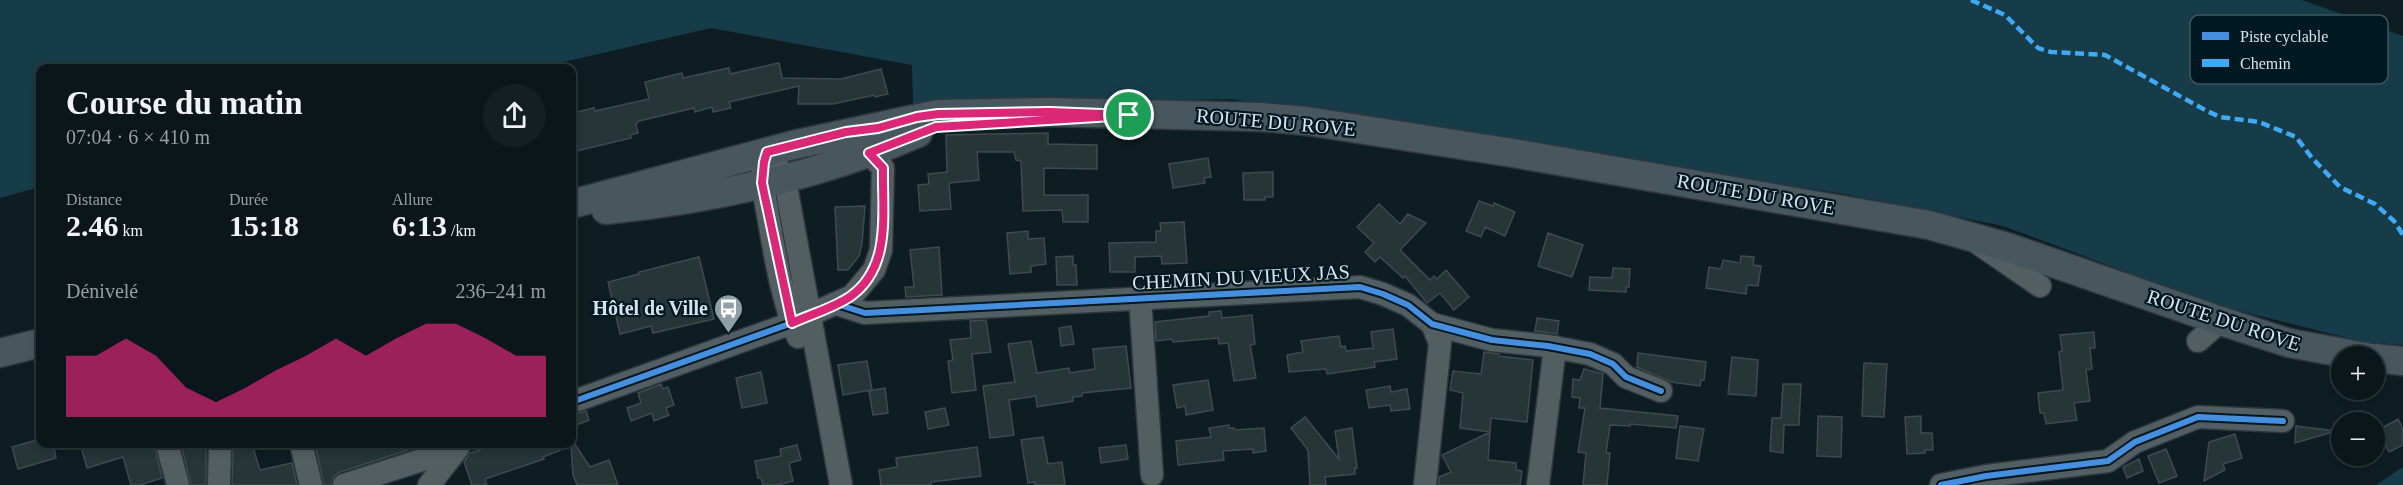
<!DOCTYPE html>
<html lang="fr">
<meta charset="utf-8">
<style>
body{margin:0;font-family:"Times New Roman",serif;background:#131f23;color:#f1f3f6;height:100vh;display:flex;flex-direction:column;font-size:22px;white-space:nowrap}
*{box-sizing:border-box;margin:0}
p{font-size:20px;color:#999fa2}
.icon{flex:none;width:33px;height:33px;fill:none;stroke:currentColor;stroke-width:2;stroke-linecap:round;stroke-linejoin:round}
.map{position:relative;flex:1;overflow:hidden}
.side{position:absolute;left:36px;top:64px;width:540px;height:384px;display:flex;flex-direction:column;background:#0a161a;border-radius:12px;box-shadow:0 3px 9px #0003,0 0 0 2px #2a3539}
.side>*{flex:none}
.fabs{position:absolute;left:2331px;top:346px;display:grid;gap:12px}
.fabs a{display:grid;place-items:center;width:54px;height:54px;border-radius:50%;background:#0a161a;box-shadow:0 3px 9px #0003,0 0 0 2px #2a3539;font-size:30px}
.pin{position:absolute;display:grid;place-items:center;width:51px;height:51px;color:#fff;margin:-26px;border:3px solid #fff;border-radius:50%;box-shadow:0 2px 6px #0007}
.round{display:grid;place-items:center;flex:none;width:63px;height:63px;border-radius:32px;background:#131f23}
.summary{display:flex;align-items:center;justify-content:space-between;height:102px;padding:0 30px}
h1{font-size:33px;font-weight:700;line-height:45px}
.stats{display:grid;grid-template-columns:repeat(3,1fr);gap:9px;height:102px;padding:6px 30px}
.stats div{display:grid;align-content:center}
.stats b{font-size:30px;font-weight:700}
.stats small{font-size:16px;font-weight:400}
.stats p{font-size:16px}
.chart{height:168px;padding:12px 30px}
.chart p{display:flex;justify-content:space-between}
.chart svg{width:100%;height:108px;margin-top:6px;fill:#db2777;opacity:.7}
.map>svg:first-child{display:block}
</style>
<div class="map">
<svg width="2403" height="485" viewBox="0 0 2403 485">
<rect width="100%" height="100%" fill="#0d1d22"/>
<path fill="#163c49" d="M0,0H2302L2403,36V345L2364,342L2212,304L2003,226L1844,194L1232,99L913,105L912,65L711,28L533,69H40V187L0,198Z
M2403,467V485H2376Z"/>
<path fill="#253538" stroke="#3d4b4e" stroke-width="1.5" d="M779,63L782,78L841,79L881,69L888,94L875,97L874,95L833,104H798L799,86L729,102L731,108L713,112L712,107L695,112L694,108L639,121L636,124L638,133L630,135L631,138L572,152V113L594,108L595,111L649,99L645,82L682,73L683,78L729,68L730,74Z
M1048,133V144L1097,145V169L1044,168V195H1088V222H1063L1062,210L1023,211L1021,161L1016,160L1014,152H977L979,180L949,183L951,209L920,211L918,185L929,184L928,174L947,172L946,135Z
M1208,158L1211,177L1204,178L1205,183L1173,188L1169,164Z
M1273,172V197H1265V200H1244L1243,173Z
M1479,201L1493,206L1494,203L1515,212L1505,236L1485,227L1481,237L1466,231Z
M1379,204L1400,224L1408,214L1426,223L1400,250L1430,280L1434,276L1437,279L1446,270L1469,297L1454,310L1440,293L1427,303L1405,276L1403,278L1380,257L1375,262L1365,252L1374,243L1357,227Z
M865,206L862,244L859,256L848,270H838L835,207Z
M1184,222L1187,263L1162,264L1161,256L1135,257V272H1110L1109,243L1156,242V231H1161L1160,223Z
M1028,231V239L1044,238L1046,264L1031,266V272L1010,274L1007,233Z
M1548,233L1583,245L1572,277L1538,266Z
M939,247L942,295L906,297L905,287H914L910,250Z
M1073,256V265H1076L1077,285H1057L1056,257Z
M1741,256L1754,257L1753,265L1761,266L1758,286L1747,285L1746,294L1706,288L1709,267L1721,269L1723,260L1740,263Z
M699,257L714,319L653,333L651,326L620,334L608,282L639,274V272Z
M1613,268L1630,269L1629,287H1626V292L1589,290L1590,277L1612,278Z
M1221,311L1222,318L1252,315L1255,344L1250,345L1256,378L1234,381L1228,343L1219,344L1218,338L1173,342L1172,339L1156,341L1155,322L1209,316V312Z
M1537,318L1559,321L1557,334L1535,331Z
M986,320L991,352L972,354L976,390L952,393L948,361L953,360L950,340L971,338L970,321Z
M1071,326L1074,344L1061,346L1059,328Z
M1393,329L1397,359L1374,362L1375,367L1327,374L1326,369L1289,372L1287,355L1303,352L1301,341L1339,336L1341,347L1345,346L1346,351L1373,348L1371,332Z
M2094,332L2095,348H2090L2092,369L2086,370L2090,401L2074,403L2077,420L2046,424L2044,413H2040L2038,393L2063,390L2059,352L2062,351L2060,335Z
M1031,341L1037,373L1069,368L1070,373L1095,369L1093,349L1126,346L1131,388L1082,393V396L1073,397V401L1037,407L1036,396L1009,400L1014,435L990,438L983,386L1015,382L1008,344Z
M1484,352L1499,354V356L1533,360L1527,422L1491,418L1490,432L1460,428L1463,393L1450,390L1453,371L1481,374Z
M1638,353L1706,362L1704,380H1701L1700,386L1671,382L1637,367Z
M1732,357L1758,360L1756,396L1728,394Z
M867,361L872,390L843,395L838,365Z
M1864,363L1887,364L1884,417L1862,416Z
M1584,369L1603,374L1600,408L1678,416L1676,428L1630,424V426L1610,425L1606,453H1610L1607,485H1583L1586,453L1578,452L1585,408H1579L1580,398L1572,397L1573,379L1580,380Z
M761,372L767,403L742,408L736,378Z
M1208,380L1213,410L1186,415L1185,406L1177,408L1173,385Z
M661,384L663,389L668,387L674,405L666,408L669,415L654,421L652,413L631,421L627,408L641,403L638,393Z
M1783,384H1801L1799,425H1784L1783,453L1770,451L1772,418H1781Z
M1390,386L1391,392L1407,389L1410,409L1391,411L1390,405L1369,408L1366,390Z
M885,388L888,413L873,415L869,391Z
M945,408L949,425L928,429L925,412Z
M586,411L589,420L572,427V415Z
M1818,416L1842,417L1841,457L1817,456Z
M1921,416V433H1932L1933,450H1925V453L1907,454L1905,417Z
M1305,417L1339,459L1335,431L1352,428L1357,468H1355V474L1325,477L1326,485H1310L1308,450L1291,428Z
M2398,419L2403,429V445L2389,452L2378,430Z
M1229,425V428H1234V430L1264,428L1266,451L1253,453V449L1223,451L1224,460L1178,465L1176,441L1211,437L1209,428Z
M1680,426L1704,429L1698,461L1676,458Z
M2296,426L2336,431L2295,443Z
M1490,432L1488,460L1516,463V470L1522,471L1520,485H1439V477L1451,472L1442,455Z
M2235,434L2242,458L2223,464L2225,470L2204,481L2209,442Z
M1043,437L1048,464L1062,462L1065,485H1035V482L1028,483L1021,440Z
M40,439V444H53L56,458L18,469L12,447Z
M572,440L590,467L609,460L618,485H577L573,475L571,446L543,457L544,459L485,479L487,485H472L464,462L470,453L484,449L482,444H572Z
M80,444H154L162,478L140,485H131L123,457L87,468Z
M181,444H206V485H191Z
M233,444H252L260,470L292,463L297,485H232Z
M315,444H427L340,472L334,476L331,485H324Z
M797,445L801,460L789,463L793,481L778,485H763L761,478H758L755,461L781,456L780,449Z
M1126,445L1128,459L1101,463L1099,448Z
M977,447L981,476L931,482V485H881L879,470L897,467L896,458Z
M2166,449L2177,476L2159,483L2148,456Z
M2139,459L2143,471L2127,478L2123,467Z"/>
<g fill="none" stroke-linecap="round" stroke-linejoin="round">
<defs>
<path id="minor" d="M777,165L786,186L841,485
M763,168L762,183C772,232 778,291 798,337
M1979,244L2040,286
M1140,298L1152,475
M837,304L865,313L1360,287L1383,294L1408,305L1432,324L1492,340L1548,346L1590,354L1613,364L1626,377L1661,391
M2198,341L2221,321
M572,402L792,323L852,296L874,270L881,250L883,168L869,153
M167,444L178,485
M301,444L311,485
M219,485L220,444
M344,485L456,449
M429,485L458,448
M1425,485L1440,343L1432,324
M1538,485L1555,347
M1941,485L1986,476L2108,461L2135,442L2198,417L2283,421"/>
<path id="major" d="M572,204L793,145L938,114L1050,112L1261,117L1307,121L1513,153L1929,225L2007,247L2221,321L2289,343L2366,357
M606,210C712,199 820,176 918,133
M0,353L40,343
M2374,358L2403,361"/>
</defs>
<use href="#minor" stroke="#2e383c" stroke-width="25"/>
<use href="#major" stroke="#2e383c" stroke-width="31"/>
<use href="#minor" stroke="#535e63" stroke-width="22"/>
<use href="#major" stroke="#48575e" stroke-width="28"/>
<path stroke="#3fa9f5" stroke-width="4.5" stroke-dasharray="9 4.5" stroke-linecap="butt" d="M1971,0L2005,15L2038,48L2051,52L2105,55L2207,111L2220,117L2259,122L2296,137L2312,158L2340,187L2375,204L2394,221L2403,235"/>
<defs>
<path id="cycleway" d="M837,304L865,313L1360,287L1383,294L1408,305L1432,324L1492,340L1548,346L1590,354L1613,364L1626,377L1661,391
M572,402L792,323L852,296L874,270L881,250L883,168L869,153
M1941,485L1986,476L2108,461L2135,442L2198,417L2283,421"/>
</defs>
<use href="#cycleway" stroke="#001821" stroke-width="10"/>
<use href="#cycleway" stroke="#468fdf" stroke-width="6"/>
</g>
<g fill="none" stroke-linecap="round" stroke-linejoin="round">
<defs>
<path id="route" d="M1050,112L1129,115L936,127L869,153L883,168C882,213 892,266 851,296C834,308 811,314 792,323L762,183L764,162L767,152L846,132L878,128L917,117L938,114Z"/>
</defs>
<use href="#route" stroke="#fff" stroke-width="12"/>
<use href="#route" stroke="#db2777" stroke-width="8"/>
</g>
<defs>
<symbol id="bus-pin" viewBox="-11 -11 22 30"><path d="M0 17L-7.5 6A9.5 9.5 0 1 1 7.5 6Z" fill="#8f9fa5" stroke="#001821"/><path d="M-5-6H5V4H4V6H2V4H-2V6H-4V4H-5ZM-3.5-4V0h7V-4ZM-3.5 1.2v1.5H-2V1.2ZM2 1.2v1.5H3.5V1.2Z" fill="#fff"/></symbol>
</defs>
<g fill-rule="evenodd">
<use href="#bus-pin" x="712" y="292" width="33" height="45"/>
</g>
<g text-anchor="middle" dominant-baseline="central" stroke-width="4.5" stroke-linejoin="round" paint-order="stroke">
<g font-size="20" fill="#d5e5eb" stroke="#001821">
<text transform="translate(1276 122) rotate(5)">ROUTE DU ROVE</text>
<text transform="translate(1756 194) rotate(10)">ROUTE DU ROVE</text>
<text transform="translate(1241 277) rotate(-3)">CHEMIN DU VIEUX JAS</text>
<text transform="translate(2224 320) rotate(18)">ROUTE DU ROVE</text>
</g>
<g font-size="20" font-weight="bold" fill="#d5e5eb" stroke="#001821" text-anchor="end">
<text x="708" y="308">Hôtel de Ville</text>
</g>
</g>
<rect x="2190" y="15" width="198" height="69" rx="9" fill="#001821" stroke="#40565e" stroke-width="1.5"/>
<rect x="2202" y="32" width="27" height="8" fill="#468fdf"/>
<rect x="2202" y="59" width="27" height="8" fill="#3fa9f5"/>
<g font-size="16" fill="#d5e5eb">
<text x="2240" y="42">Piste cyclable</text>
<text x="2240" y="69">Chemin</text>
</g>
</svg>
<div class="fabs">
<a>+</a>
<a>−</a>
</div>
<div class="pin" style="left:1129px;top:115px;background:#1e9e55"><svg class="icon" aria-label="arrive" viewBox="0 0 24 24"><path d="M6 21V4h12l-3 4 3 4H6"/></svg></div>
<section class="side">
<div class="summary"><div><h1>Course du matin</h1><p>07:04 · 6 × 410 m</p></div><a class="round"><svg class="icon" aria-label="share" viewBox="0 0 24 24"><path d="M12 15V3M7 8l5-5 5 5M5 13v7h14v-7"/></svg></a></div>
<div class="stats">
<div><p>Distance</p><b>2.46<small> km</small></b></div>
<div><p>Durée</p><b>15:18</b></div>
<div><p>Allure</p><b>6:13<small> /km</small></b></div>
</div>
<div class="chart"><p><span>Dénivelé</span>236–241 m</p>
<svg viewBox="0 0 160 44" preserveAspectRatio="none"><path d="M0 44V19L10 19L20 12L30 19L40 32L50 38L60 32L70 25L80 19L90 12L100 19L110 12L120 6L130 6L140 12L150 19L160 19V44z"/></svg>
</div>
</section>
</div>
